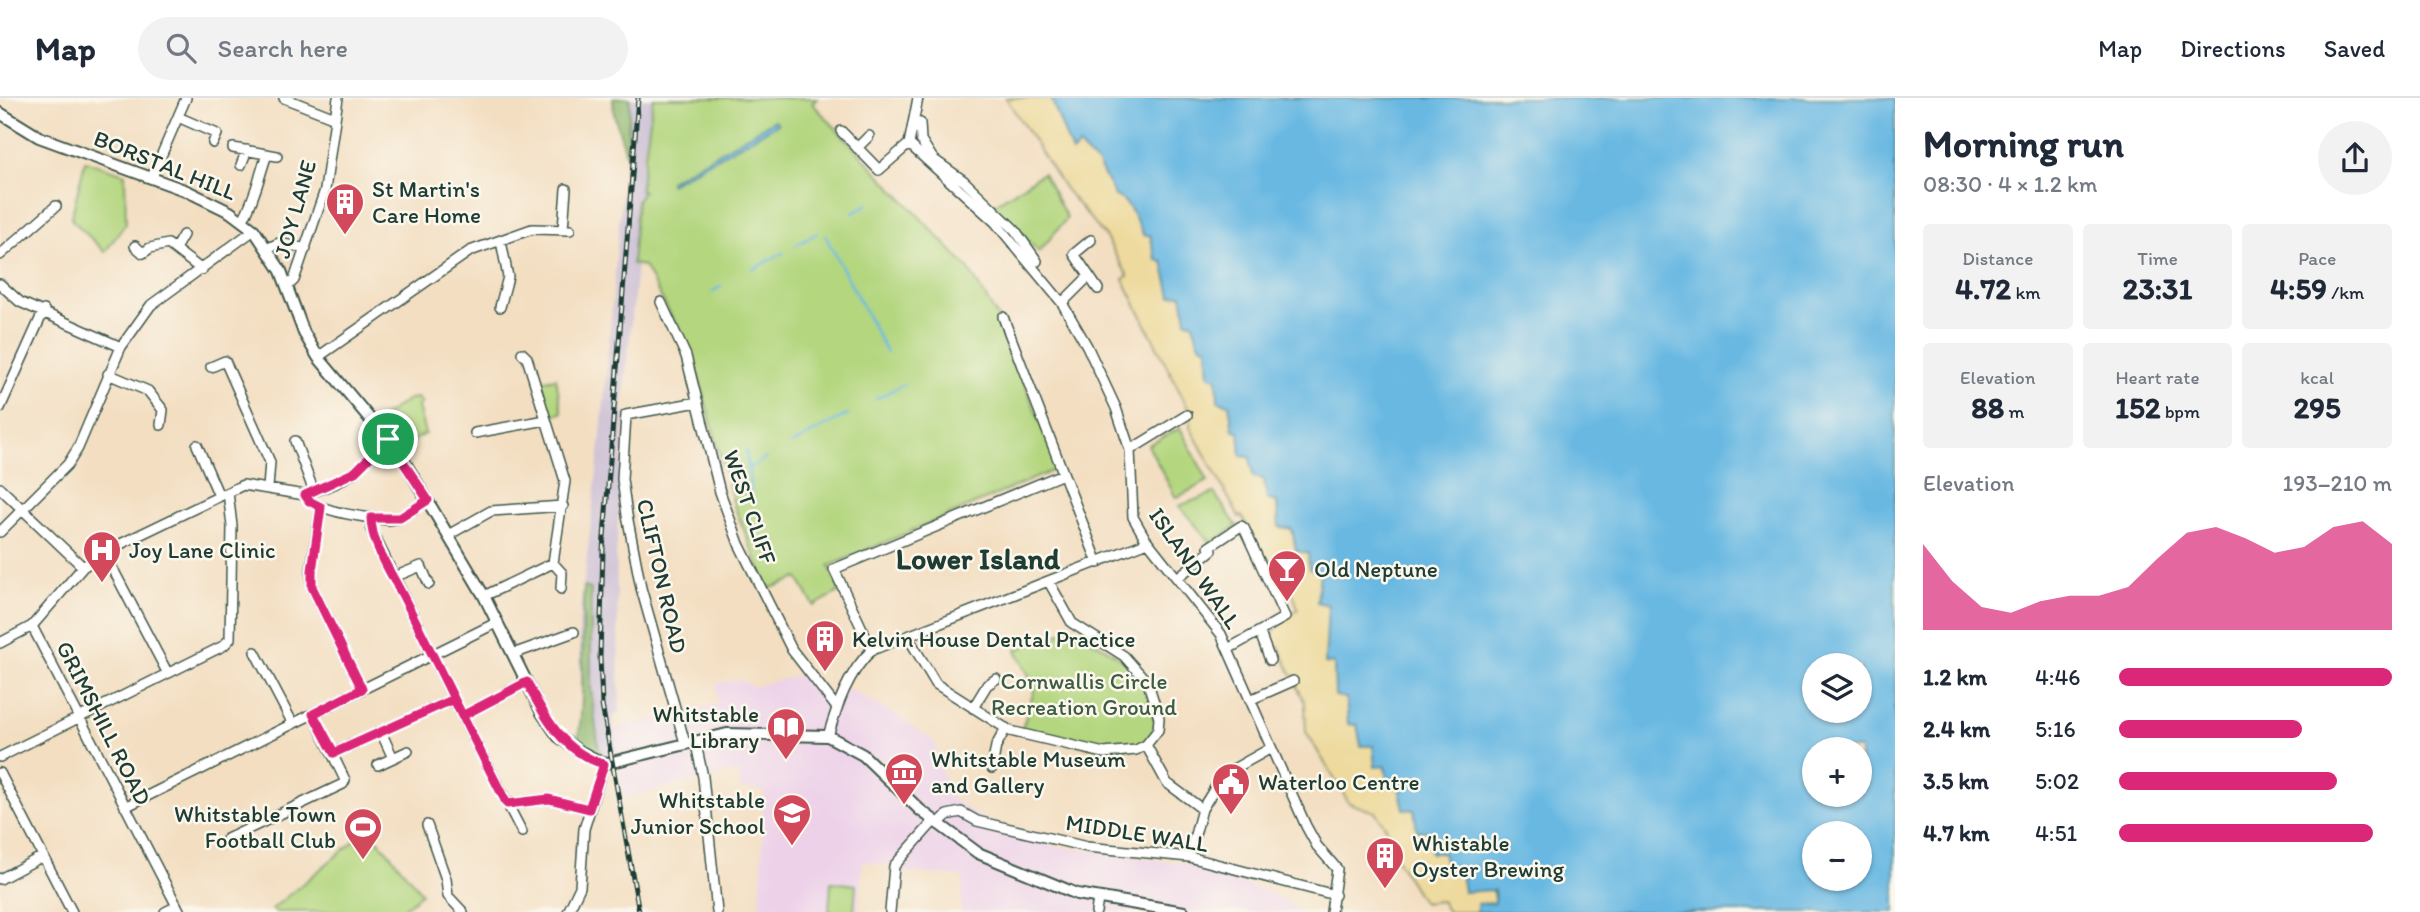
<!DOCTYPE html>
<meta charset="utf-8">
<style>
body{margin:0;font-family:Itim,sans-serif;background:#f2f2f3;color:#1f2937;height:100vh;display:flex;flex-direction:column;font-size:26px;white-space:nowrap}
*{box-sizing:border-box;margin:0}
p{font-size:23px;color:#747a83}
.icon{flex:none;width:38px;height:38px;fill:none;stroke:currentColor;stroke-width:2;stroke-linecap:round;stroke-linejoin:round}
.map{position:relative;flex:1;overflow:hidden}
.drawer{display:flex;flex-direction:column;background:#fff;width:525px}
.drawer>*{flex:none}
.controls{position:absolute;left:1802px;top:555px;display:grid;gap:14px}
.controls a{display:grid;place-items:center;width:70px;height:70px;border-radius:50%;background:#fff;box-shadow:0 2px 5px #0004;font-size:35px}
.pin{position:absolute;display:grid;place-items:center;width:60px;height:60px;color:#fff;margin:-30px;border:4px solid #fff;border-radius:50%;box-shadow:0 2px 7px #0007}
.round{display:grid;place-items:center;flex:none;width:74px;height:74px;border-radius:37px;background:#f2f2f3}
.head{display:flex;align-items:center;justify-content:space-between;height:119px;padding:0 28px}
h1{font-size:38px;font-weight:700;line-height:52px}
.metrics{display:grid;grid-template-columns:repeat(3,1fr);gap:10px;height:119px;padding:7px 28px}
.metrics div{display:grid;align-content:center;border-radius:7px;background:#f2f2f3;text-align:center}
.metrics b{font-size:30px;font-weight:700}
.metrics small{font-size:19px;font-weight:400}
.metrics p{font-size:19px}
.chart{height:196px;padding:14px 28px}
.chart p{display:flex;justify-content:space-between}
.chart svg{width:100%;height:126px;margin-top:7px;fill:#db2777;opacity:.7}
ul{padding:0 28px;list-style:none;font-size:23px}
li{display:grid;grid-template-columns:112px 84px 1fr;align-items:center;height:52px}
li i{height:18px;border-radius:9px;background:#db2777}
header{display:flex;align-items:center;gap:42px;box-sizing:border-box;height:98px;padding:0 35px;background:#fff;border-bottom:2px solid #e0e1e3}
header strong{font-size:33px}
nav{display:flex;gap:38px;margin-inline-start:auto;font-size:24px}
.search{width:490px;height:63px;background:#f2f2f3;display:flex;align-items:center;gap:18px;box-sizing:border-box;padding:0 24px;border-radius:38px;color:#747a83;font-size:26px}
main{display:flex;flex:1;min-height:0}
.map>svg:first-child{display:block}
</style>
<header>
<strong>Map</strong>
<div class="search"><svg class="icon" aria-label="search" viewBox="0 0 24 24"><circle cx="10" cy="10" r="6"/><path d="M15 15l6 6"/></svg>Search here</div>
<nav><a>Map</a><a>Directions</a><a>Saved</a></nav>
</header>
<main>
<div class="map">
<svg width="1895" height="814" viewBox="0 0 1895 814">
<rect width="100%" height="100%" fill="#fbf7ec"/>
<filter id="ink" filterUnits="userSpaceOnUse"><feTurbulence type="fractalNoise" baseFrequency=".0143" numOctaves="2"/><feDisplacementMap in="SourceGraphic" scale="14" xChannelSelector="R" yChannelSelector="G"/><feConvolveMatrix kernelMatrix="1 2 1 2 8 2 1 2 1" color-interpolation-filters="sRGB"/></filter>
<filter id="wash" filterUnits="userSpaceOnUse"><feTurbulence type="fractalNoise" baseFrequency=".00686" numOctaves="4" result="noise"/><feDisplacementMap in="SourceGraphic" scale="28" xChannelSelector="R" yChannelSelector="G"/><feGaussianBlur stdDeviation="1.57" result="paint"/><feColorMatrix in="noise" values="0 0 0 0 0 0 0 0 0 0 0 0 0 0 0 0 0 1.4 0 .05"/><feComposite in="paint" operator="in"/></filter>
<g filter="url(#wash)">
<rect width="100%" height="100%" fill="#f3dec1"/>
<path fill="#edd1e9" d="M803,576L842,604L848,591L897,618L934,643L948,698L992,727L1058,749L1191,766L1273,796L1302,814H961L963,779L903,774L890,766L863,764L858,814H760L764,693L741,691L738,673L623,700L614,630L718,606L716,585L741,582L753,589Z"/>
<path fill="#ccbfd4" d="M630,0H653L642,66L637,168L622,313L625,317L616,458L620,614L612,619L617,657L600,660L578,642L582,616L579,525L600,348Z"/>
<path fill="#b3d67e" stroke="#698a59" stroke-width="2" d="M653,0H818L812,5L968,170L998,220L1059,370L829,468L840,493L814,508L798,480L768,491L735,410L692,256L644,168L632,166L637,103L643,93H640Z
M85,63L125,76L126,125L105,154L71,121Z
M1043,75L1067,120L1039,154L992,108Z
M556,280L562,315L552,317L539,283Z
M417,300L422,305L418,308L425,336L405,347L381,320L409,301Z
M1180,330L1208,383L1176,400L1148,347Z
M1214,395L1237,428L1211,445L1179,408Z
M1068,532C1090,541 1111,551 1128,567C1146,583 1173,637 1137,648C1097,660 1060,638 1022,631L1035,590L1016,552Z
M369,731L422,795L399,814H275L272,811Z
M831,784L856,787L854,814H829Z"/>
<path fill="#8eb76d" stroke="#567a50" stroke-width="2" d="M613,0H630L627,59L614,16Z
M584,489L591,491V592L600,660L578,642C586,592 580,539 584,489Z"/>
<path fill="#eeda9e" stroke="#868c69" stroke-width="2" d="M1006,0H1077L1350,487L1354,579L1506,814H1448L1441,803L1423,805L1395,759L1387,731L1375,714L1349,705L1306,634L1305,605L1279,549L1274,551L1270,541L1275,532L1298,511L1290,487L1277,490L1242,418L1239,419L1190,329L1191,316L1123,181L1128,178L1105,138L1065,91Z"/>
<path fill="#67b8e2" stroke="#437a8b" stroke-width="2" fill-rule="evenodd" d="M1051,0H1895V814H1477V806L1495,805L1494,792L1464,794L1461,775L1448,776L1443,755H1431L1427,733H1417L1414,712L1404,711L1399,689H1389L1385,668L1375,669L1373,648H1361L1357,627L1348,626L1346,600L1335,598L1334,566L1325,565L1328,507L1317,504L1320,474L1309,471L1308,455L1296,453L1292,431L1279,429L1277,404L1267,401L1264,381L1253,379L1250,359L1241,358L1239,333L1233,332L1229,306L1218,303L1217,280L1209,278L1207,249L1200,247L1192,224L1186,223L1182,196L1171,198L1163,164L1156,162L1150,137L1144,138C1137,126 1130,102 1115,98L1098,66L1079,48L1072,55ZM1815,567H1860V612H1815ZM1815,651H1860V696H1815ZM1815,735H1860V780H1815Z
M775,22L778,26L670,86V83Z"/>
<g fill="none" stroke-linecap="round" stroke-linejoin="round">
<path stroke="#67b8e2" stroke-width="2.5" d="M853,115L868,106
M825,137L887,255
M795,148L817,135
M753,171L783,155
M712,194L722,188
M876,301L905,286
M792,346L848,316
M746,353L751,394
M747,371L766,360"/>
</g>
</g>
<g filter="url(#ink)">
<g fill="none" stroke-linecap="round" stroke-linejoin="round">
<defs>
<path id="minor" d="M284,0L335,20
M178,19L217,36L213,45
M914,24L920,25L921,42L933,61L964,83L1015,132L1037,163
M841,33L879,72L909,46L918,0
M909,46L995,124L1062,205L1087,248L1116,310L1130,352L1133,419L1145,440L1221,536L1306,728L1317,748L1337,771L1331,814
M233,50L277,58
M857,50L869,38
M241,67L247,52
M152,79L186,0
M243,122C255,100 259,79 267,56
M563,131L566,91
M1091,142L1074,156L1098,191
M135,148L143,155L150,150L168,146L202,172
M176,149L183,137
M268,150L279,145L306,151
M0,157L56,108
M0,186L20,204L121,249
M287,189L294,182L325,92L338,0
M661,204L686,258L720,394L739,446L792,552L837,610
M1062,205L1089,178
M500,209L508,179L501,143
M1003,219L1098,465
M318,259L470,153L532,131L570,132
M211,269L225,263L270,364L268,390
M108,276L148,293L163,312L161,327
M0,310L44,212
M475,335L546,322
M295,343L314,394
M197,347L219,398
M1130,352L1187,317
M0,390L83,469
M305,397C315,414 369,420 389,422L400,420L428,402
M321,409L311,473L312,489L362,591
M371,420V431L462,618
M0,434L68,366L78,350L121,249L151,207L254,132
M450,436L491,413L563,408
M104,454L167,574
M553,465L562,475L561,491
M394,479L421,468L429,486
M1177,480L1212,452L1209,449L1241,428L1244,430L1285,519L1228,551
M484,498L553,465L565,383L527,260L522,255
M32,528L180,814
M1260,535L1270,562
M908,539L936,586L1010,633L1104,655L1136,652L1146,647L1158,632L1159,620L1148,585L1124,558L1072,525L1049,484
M0,545L32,528L83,469L104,454L243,387L305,397L334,386L355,374L388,341
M872,552L834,471L1063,376
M255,554L293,626
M513,556L574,534
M1252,601L1293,583
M973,610L987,587L996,581
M381,634L393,660
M828,638C837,608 848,574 872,552L1148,444
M685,645L641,490L627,417L622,381L626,317L698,304
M696,646L703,679L717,814
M1146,647L1167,685L1202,711
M334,655L454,601
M0,659L223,548L230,541L232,428L228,394
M378,667L408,653
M992,670L996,648L1006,630
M0,675L72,814
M507,706L549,701L589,711
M125,709L498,524
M938,726L947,717L961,714L977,723L1087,749L1189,759L1335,797
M427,727L446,781L448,798L463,814
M522,734L462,618L527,584
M227,741L343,686L345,682L313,616
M1189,759L1202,711L1223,677L1271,650
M0,781L43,758
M165,814L177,808
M568,814L580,789L584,731L604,666
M890,814L894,768L934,723
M1096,814L1098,801"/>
<path id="major" d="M0,15L39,39L187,93L230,114L254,132L281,173L304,235L318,259L401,358L484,498L542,615L558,638L577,652L604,666L727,636L828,638L863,657L920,712L978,755L1077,796L1184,814"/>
</defs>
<use href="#minor" stroke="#3f5549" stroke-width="12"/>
<use href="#major" stroke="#3f5549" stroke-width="14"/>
<use href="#minor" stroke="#fff" stroke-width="9"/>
<use href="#major" stroke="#fff" stroke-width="10"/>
<defs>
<path id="rail" d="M638,0L603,452L600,558L602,607L639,814"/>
</defs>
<use href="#rail" stroke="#1f3d34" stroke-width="5"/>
<use href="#rail" stroke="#fbf7ec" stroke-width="2.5" stroke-dasharray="8" stroke-linecap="butt"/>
</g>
</g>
<g fill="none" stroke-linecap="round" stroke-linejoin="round" filter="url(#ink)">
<defs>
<path id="route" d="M388,341L355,374L305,397L309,403L321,409L312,473V489L362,591L313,616L334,655L454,601L462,618L527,584C544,619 564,655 604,666L589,711L549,701L507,706C472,639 440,571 406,504C394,479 371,447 371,420H400L428,402L388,341"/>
</defs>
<use href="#route" stroke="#fff" stroke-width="14"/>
<use href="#route" stroke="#db2777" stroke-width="9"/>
</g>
<defs>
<symbol id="building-pin" viewBox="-11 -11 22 30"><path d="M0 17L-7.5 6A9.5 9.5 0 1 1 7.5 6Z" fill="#d1495b" stroke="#fbf7ec"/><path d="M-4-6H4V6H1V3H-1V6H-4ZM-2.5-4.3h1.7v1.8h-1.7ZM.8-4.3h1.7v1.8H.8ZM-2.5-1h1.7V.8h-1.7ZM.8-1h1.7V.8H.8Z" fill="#fff"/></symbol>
<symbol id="hospital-pin" viewBox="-11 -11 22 30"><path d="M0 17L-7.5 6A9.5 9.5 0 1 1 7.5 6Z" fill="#d1495b" stroke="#fbf7ec"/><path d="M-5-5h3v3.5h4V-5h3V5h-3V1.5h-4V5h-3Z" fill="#fff"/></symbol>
<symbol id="bar-pin" viewBox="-11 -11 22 30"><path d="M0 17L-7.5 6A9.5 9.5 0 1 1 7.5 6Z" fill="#d1495b" stroke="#fbf7ec"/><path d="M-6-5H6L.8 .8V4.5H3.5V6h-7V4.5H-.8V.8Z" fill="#fff"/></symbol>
<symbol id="library-pin" viewBox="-11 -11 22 30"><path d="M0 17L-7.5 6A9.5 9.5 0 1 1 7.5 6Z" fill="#d1495b" stroke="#fbf7ec"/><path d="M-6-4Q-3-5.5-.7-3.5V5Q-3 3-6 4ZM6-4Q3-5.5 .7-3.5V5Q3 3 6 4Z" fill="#fff"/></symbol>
<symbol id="museum-pin" viewBox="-11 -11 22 30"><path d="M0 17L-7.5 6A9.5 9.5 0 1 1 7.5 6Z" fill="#d1495b" stroke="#fbf7ec"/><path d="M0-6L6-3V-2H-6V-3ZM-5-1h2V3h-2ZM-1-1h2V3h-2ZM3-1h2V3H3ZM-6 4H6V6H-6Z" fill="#fff"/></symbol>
<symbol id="civic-pin" viewBox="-11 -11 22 30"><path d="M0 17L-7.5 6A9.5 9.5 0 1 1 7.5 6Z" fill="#d1495b" stroke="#fbf7ec"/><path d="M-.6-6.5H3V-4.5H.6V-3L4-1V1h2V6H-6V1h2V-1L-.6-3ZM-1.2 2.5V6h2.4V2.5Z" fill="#fff"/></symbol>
<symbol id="school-pin" viewBox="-11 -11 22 30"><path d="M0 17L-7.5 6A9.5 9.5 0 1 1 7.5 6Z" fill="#d1495b" stroke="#fbf7ec"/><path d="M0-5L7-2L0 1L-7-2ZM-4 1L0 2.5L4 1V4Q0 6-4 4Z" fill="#fff"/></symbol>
<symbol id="stadium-pin" viewBox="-11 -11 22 30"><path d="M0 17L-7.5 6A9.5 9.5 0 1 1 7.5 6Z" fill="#d1495b" stroke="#fbf7ec"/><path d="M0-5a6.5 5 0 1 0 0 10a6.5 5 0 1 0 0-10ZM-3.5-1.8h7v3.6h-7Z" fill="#fff"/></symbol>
</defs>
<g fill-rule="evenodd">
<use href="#building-pin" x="323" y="82" width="44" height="60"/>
<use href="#hospital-pin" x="80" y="430" width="44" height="60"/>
<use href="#bar-pin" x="1265" y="449" width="44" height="60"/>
<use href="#building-pin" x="803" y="519" width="44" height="60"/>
<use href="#library-pin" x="764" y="607" width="44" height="60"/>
<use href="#museum-pin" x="882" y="652" width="44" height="60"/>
<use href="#civic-pin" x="1209" y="662" width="44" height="60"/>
<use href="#school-pin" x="770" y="693" width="44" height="60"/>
<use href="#stadium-pin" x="341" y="707" width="44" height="60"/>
<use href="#building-pin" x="1363" y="736" width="44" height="60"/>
</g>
<g text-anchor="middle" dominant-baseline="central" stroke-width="5" stroke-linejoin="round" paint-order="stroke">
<g font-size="23" fill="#1f3d34" stroke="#fbf7ec">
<text transform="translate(165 67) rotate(22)">BORSTAL HILL</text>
<text transform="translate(295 111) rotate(-74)">JOY LANE</text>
<text transform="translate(750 409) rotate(71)">WEST CLIFF</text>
<text transform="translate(1195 470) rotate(55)">ISLAND WALL</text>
<text transform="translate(662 478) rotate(77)">CLIFTON ROAD</text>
<text transform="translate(104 625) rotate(63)">GRIMSHILL ROAD</text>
<text transform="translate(1137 735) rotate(9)">MIDDLE WALL</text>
</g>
<g font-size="23" fill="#1f3d34" stroke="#fbf7ec" text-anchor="start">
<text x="372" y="91">St Martin's<tspan x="372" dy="26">Care Home</tspan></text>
<text x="129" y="452">Joy Lane Clinic</text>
<text x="1314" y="471">Old Neptune</text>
<text x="852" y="541">Kelvin House Dental Practice</text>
<text x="759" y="616" text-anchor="end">Whitstable<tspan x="759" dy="26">Library</tspan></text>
<text x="931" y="661">Whitstable Museum<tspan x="931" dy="26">and Gallery</tspan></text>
<text x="1258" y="684">Waterloo Centre</text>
<text x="765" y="702" text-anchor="end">Whitstable<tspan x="765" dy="26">Junior School</tspan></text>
<text x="336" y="716" text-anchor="end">Whitstable Town<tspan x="336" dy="26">Football Club</tspan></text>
<text x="1412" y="745">Whistable<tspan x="1412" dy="26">Oyster Brewing</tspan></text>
</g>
<g font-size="23" fill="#3d5c43" stroke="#fbf7ec">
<text x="1084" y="583">Cornwallis Circle<tspan x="1084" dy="26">Recreation Ground</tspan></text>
</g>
<g font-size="30" font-weight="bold" fill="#1f3d34" stroke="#fbf7ec">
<text x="978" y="460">Lower Island</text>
</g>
</g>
</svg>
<div class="controls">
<a><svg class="icon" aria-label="layers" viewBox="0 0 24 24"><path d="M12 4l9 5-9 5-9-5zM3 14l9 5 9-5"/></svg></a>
<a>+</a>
<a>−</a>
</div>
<div class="pin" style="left:388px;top:341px;background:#1e9e55"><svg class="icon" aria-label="arrive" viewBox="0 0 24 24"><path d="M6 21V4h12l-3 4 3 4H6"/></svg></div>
</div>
<section class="drawer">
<div class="head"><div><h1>Morning run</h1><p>08:30 · 4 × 1.2 km</p></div><a class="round"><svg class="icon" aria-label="share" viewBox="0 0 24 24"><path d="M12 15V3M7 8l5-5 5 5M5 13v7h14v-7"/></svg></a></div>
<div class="metrics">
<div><p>Distance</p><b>4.72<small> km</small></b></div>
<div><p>Time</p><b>23:31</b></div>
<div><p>Pace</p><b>4:59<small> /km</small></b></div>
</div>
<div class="metrics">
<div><p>Elevation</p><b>88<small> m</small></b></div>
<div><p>Heart rate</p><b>152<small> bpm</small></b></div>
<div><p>kcal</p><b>295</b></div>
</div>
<div class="chart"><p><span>Elevation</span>193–210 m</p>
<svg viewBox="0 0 160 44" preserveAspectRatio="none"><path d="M0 44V14L10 27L20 36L30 38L40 34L50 32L60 32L70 29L80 19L90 10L100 8L110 12L120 17L130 15L140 8L150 6L160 14V44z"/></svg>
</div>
<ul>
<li><b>1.2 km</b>4:46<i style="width:100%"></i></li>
<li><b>2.4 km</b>5:16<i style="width:67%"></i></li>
<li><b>3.5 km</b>5:02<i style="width:80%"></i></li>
<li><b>4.7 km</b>4:51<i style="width:93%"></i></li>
</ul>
</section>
</main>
